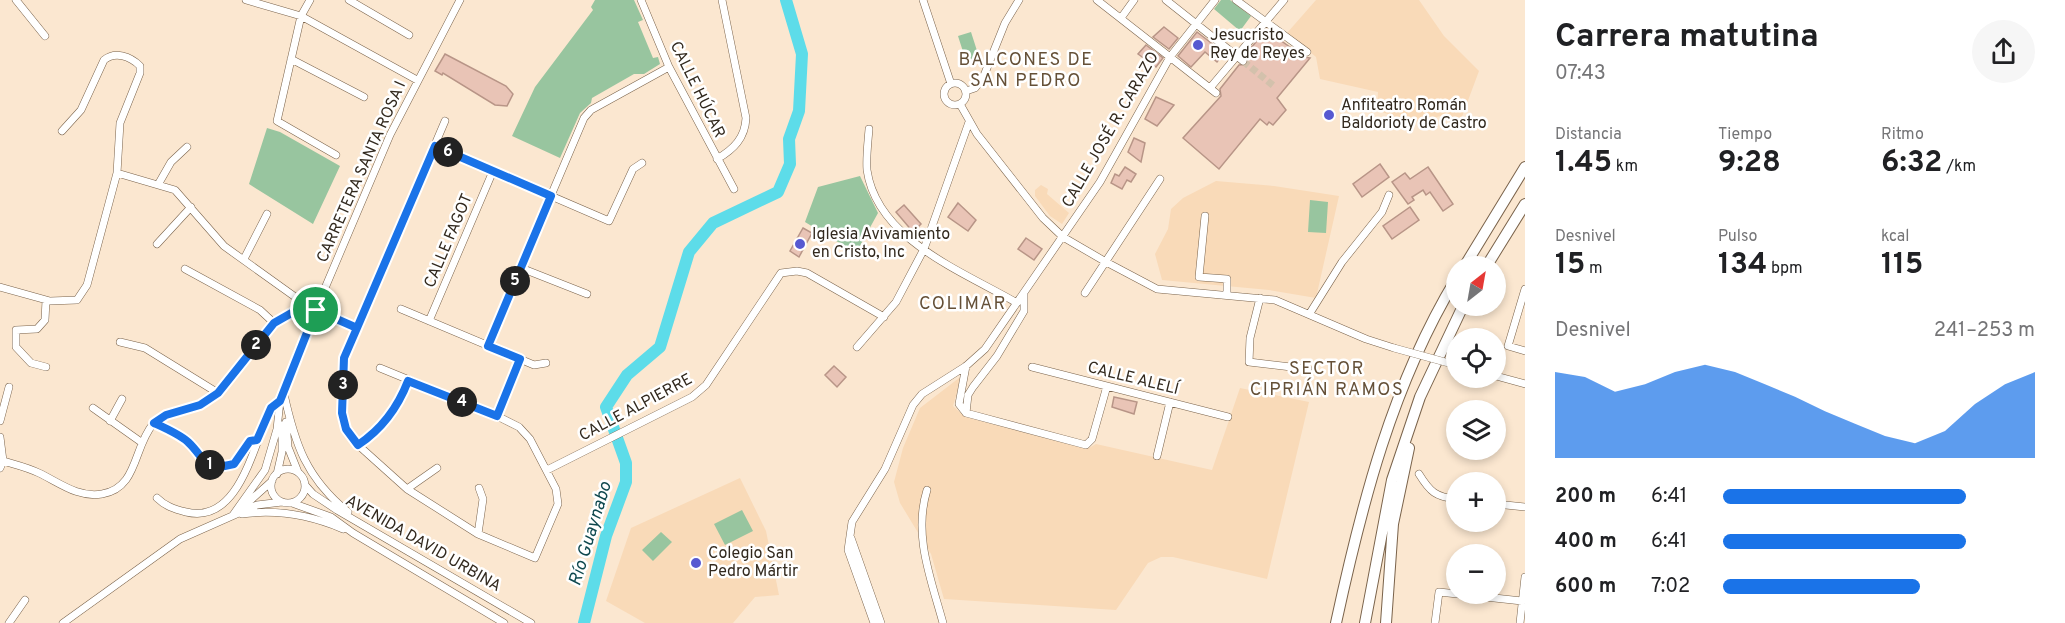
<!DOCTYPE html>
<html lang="es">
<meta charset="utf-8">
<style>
body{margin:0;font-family:Overpass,sans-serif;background:#f6f6f6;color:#202124;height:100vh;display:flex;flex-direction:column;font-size:22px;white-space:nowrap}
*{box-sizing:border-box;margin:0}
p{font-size:20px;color:#757577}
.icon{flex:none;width:33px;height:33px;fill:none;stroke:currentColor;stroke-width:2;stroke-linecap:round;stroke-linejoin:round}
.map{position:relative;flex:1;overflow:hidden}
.drawer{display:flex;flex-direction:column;background:#fff;width:540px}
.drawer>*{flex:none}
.needle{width:39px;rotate:31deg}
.fabs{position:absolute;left:1446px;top:256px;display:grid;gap:12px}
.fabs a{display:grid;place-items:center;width:60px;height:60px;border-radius:50%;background:#fff;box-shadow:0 3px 9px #0003;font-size:30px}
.pin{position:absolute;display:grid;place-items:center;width:51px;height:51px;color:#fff;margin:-26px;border:3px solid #fff;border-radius:50%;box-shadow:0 2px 6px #0007}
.km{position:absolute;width:30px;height:30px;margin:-15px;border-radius:50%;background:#222;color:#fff;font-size:16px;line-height:30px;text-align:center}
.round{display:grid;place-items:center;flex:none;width:63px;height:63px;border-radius:32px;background:#f6f6f6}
.head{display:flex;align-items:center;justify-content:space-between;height:102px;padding:0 30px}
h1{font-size:33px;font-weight:700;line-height:45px}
.figures{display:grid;grid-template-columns:repeat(3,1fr);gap:9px;height:102px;padding:6px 30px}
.figures div{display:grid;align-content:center}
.figures b{font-size:30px;font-weight:700}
.figures small{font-size:16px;font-weight:400}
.figures p{font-size:16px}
.chart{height:168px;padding:12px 30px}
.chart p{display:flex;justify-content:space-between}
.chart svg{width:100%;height:108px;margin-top:6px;fill:#1a73e8;opacity:.7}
ul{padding:0 30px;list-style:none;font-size:20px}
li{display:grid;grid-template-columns:96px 72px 1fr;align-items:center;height:45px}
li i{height:15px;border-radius:8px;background:#1a73e8}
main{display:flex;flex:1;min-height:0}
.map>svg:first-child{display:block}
</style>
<main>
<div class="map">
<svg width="1525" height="623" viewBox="0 0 1525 623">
<rect width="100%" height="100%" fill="#fbe7d0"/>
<path fill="#f9dab8" d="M1316,0H1419L1444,36L1479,71L1460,122L1445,115L1412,123L1377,110L1378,92L1320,79L1316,57L1287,33Z
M1216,181L1274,186L1339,196L1316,298L1269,290L1162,280L1155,254L1168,229L1171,209L1183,198Z
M1041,185L1048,189L1047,194L1069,213L1062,224L1050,216L1035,196V190Z
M959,378L961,379L953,406L965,417L1082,448H1089L1096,444L1212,470L1240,388L1309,402L1267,579L1173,557H1161L1148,563L1116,610L944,599L931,554L900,503L894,482L903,448L920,408Z
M740,478L766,531L779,595L755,597L733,623H645L606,601L631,528Z"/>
<path fill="#98c59f" d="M595,0H634L643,20L638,22L653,58L658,57L660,64L644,74H634L592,98L591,103L580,113L560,158L512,136L535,87L593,10L591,7Z
M1221,0H1230L1251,16L1240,31L1214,9Z
M971,32L979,57L966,61L958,36Z
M267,128L280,132L340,166L313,224L249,184Z
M860,176L878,213L856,253L805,222L818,187Z
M1310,200L1328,202L1326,233L1308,232Z
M742,510L753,531L725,545L714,524Z
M661,532L672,542L653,561L642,550Z"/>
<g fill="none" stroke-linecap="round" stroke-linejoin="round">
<path stroke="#5ddce9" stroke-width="12" d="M584,623L606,536L626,482V463L606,407L627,375L660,347L689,252L713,223L778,192L790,164L789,139L799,111L802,54L786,0"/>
</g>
<path fill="#e9c4b6" stroke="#b89587" stroke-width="1.5" d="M1164,27L1178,38L1169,49L1153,37Z
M1266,30L1304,57L1310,58L1277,98L1286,110L1273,125L1269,122L1267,125L1260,119L1219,169L1183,138L1221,96L1220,89L1239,65L1248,64L1245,55Z
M1197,32L1224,53L1217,62L1205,52L1191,67L1178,56Z
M1146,45L1163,58L1156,67L1138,54Z
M445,54L506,86L513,94L507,106L495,105L443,73L442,75L435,71Z
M1156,97L1174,105L1157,126L1145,119Z
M1134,138L1145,143L1141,162L1128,152Z
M1380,164L1389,177L1362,197L1353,184Z
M1125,167L1136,174L1131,182L1127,180L1122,189L1111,183L1115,174L1119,176Z
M1428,167L1453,204L1443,211L1430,192L1426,195L1423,190L1412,197L1414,200L1408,204L1392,182L1405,173L1410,179Z
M958,203L976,220L968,231L948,217Z
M904,205L921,224L913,232L896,212Z
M1410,207L1419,220L1392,239L1383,226Z
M803,228L812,233L799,257L790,251Z
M1026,238L1042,249L1034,260L1018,249Z
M834,366L846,377L837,387L825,375Z
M1114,397L1137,402L1134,414L1112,407Z"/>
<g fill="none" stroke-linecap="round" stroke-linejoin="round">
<path stroke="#d3c1ac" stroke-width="7" stroke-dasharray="7 3.5" stroke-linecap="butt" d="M1243,61L1275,87"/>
<defs>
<path id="minor" d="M16,0L45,36
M246,0L301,16L417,80
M310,0L301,16L277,121L336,155
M349,0L409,35
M641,0L669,67L734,189
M923,0L951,84
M1097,0L1216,93
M1166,0L1243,61
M1236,0L1307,52
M1121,18L1134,0
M291,59L364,97
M944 94a11 11 0 1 1 22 0a11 11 0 1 1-22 0Z
M1210,88L1284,0
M966,91L975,88L983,78L1005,23L1019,0
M960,104L977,134L1043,218L1063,237L1106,262L1157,289L1275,300L1366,339L1394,348
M869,129C868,142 866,157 867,170C877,240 964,272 1017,303
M62,131L81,110L104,60C115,51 130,56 140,66V73L120,123L117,173L175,190L224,246L305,304
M435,146L609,221L633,169L642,163
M717,159C734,149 745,138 746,118L722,0
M159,183L171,162L187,147
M1205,216L1199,277L1227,279V295
M157,244L191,207
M244,259L267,214
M521,268L587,294
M185,269L260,310L274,323
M0,287L50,301L77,300L87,285L117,173
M1525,289L1508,346L1525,351
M1085,293L1160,179
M1260,298L1250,338L1249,362L1308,369
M46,300L45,320L37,329L16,330V347L31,363L46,367
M401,309L534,365L546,363
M316,310L357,328
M1310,313L1342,262L1382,212L1389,195
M429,321L493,171
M120,342L145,348L218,393
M487,346L584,118L591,110L669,67
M857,347L896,302L924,249L969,122
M966,366L959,404L966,413L1086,445L1092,439L1107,386
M1032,367L1228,417
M380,368L497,416L519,427L530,439L556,489L558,504L535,558L478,534L407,489L358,445L344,424V358L445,121
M1496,376L1525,384
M284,394C295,444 306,478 348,512
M93,408L141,442
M966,413L968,395L973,387L997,356L1024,311V294
M497,416L520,359
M0,421L9,387
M110,421L122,399
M286,422L288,447L298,472
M154,423C165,428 179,434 188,442C207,460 202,471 234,464L250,441L257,440
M0,437L3,461L0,468
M358,445C382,429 398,407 408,381
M1157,456L1170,402
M0,460C13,464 27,467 39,473C60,483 78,498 102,494C138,488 133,448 153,424C165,410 188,412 203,403C235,384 247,345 275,323C289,311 307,303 323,295
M271 486a17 17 0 1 1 34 0a17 17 0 1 1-34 0Z
M547,470L692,397L706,385L781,273L797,271L807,273L884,317
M277,474L282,452V425
M1419,474C1430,492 1436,497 1456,499
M305,485L313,494L337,510L531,623
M407,489L437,468
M927,490C913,535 931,579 943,623
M157,498C165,506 174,509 186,512C240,525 253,444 271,408L280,401
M292,503L331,517L353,533L504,623
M1496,504L1525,507
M244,506L272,481
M242,514C278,509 310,515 343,529
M233,515L265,470L277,429L280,401L297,354L390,135L460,0
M478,534L483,499L479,488
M851,538L881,623
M9,623L25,600
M63,623L180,539L257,505L282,502
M874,623L848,550L852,522L885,469L913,405L922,394L966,366L985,349L1100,182L1170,57L1215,0
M1435,623L1439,592L1522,601
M1520,623L1525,577"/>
<path id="highway" d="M1464,267L1525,167
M1486,267L1525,204
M1336,623C1362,503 1392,385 1456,279
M1365,623L1392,480L1420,397L1463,306
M1386,623L1393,524L1409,448"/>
</defs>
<use href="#minor" stroke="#7a634b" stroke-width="8"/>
<use href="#highway" stroke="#7a634b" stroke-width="12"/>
<use href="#minor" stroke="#fff" stroke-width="7"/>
<use href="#highway" stroke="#fff" stroke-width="10"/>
<defs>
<path id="minor-bridge" d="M1394,348L1456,365"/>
</defs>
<use href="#minor-bridge" stroke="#7a634b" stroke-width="8" stroke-linecap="butt"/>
<use href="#minor-bridge" stroke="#fff" stroke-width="7"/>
</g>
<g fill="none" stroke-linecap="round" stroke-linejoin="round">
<defs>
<path id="route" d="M316,310L280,401L271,408L257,440L250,441L234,464C202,472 207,460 188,442C179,434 165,428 154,423L166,415L200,405L218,393L274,323L323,295L316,310L357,328L344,358L342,413L346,429L358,445C382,429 398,407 408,381L497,416L520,359L488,346L551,196L435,146L357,328L316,310"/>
</defs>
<use href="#route" stroke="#fff" stroke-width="12"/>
<use href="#route" stroke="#1a73e8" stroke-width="8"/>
</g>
<g fill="#5759d1" stroke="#fff" stroke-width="2">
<circle cx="1198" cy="45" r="6"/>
<circle cx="1329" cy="115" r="6"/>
<circle cx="800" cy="244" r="6"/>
<circle cx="696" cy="563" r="6"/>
</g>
<g text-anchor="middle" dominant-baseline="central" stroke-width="5" stroke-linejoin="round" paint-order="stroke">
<g font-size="16" fill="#32291e" stroke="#fff" text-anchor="start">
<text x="1210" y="36">Jesucristo<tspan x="1210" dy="18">Rey de Reyes</tspan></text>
<text x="1341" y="106">Anfiteatro Román<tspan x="1341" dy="18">Baldorioty de Castro</tspan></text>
<text x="812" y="235">Iglesia Avivamiento<tspan x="812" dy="18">en Cristo, Inc</tspan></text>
<text x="708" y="554">Colegio San<tspan x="708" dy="18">Pedro Mártir</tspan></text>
</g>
<g font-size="16" fill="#32291e" stroke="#fff">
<text transform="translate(697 90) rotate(64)">CALLE HÚCAR</text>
<text transform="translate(1111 130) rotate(-60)">CALLE JOSÉ R. CARAZO</text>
<text transform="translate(362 172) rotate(-66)">CARRETERA SANTA ROSA I</text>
<text transform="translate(449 241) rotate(-67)">CALLE FAGOT</text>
<text transform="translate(1133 379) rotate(14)">CALLE ALELÍ</text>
<text transform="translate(636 408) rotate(-28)">CALLE ALPIERRE</text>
<text transform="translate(423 544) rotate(30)">AVENIDA DAVID URBINA</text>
</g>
<g font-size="18" letter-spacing="1.5" fill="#655037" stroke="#fff">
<text x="1026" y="60">BALCONES DE<tspan x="1026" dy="21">SAN PEDRO</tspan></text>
<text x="963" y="304">COLIMAR</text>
<text x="1327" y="369">SECTOR<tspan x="1327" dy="21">CIPRIÁN RAMOS</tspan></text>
</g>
<g font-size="18" font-style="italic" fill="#10494f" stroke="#fff">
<text transform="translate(591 534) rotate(-73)">Río Guaynabo</text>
</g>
</g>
</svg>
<div class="fabs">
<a><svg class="needle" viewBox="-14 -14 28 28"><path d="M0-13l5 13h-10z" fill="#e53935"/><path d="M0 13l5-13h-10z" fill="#757577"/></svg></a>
<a><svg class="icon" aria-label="locate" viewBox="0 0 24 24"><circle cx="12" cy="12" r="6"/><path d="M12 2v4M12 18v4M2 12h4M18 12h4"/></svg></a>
<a><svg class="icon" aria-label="layers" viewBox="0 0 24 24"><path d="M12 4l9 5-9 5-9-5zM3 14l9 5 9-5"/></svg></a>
<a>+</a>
<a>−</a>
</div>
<div class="pin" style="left:316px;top:310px;background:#1e9e55"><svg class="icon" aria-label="arrive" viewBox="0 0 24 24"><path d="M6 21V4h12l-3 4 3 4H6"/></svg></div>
<b class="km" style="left:210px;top:465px">1</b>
<b class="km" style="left:256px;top:345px">2</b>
<b class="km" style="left:343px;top:385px">3</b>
<b class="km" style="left:462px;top:402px">4</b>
<b class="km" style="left:515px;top:281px">5</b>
<b class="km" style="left:448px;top:152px">6</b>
</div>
<section class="drawer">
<div class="head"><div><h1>Carrera matutina</h1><p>07:43</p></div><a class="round"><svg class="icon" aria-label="share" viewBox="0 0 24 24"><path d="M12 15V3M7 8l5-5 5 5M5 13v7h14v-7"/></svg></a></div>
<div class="figures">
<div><p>Distancia</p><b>1.45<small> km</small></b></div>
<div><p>Tiempo</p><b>9:28</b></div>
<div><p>Ritmo</p><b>6:32<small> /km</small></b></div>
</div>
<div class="figures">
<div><p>Desnivel</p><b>15<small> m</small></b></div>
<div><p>Pulso</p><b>134<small> bpm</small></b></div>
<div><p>kcal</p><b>115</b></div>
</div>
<div class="chart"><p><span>Desnivel</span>241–253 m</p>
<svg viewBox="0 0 160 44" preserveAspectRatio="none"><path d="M0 44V9L10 11L20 17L30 14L40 9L50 6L60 9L70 14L80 19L90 25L100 30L110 35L120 38L130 33L140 22L150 14L160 9V44z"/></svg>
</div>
<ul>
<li><b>200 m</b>6:41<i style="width:78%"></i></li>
<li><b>400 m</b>6:41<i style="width:78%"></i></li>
<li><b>600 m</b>7:02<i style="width:63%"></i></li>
</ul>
</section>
</main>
